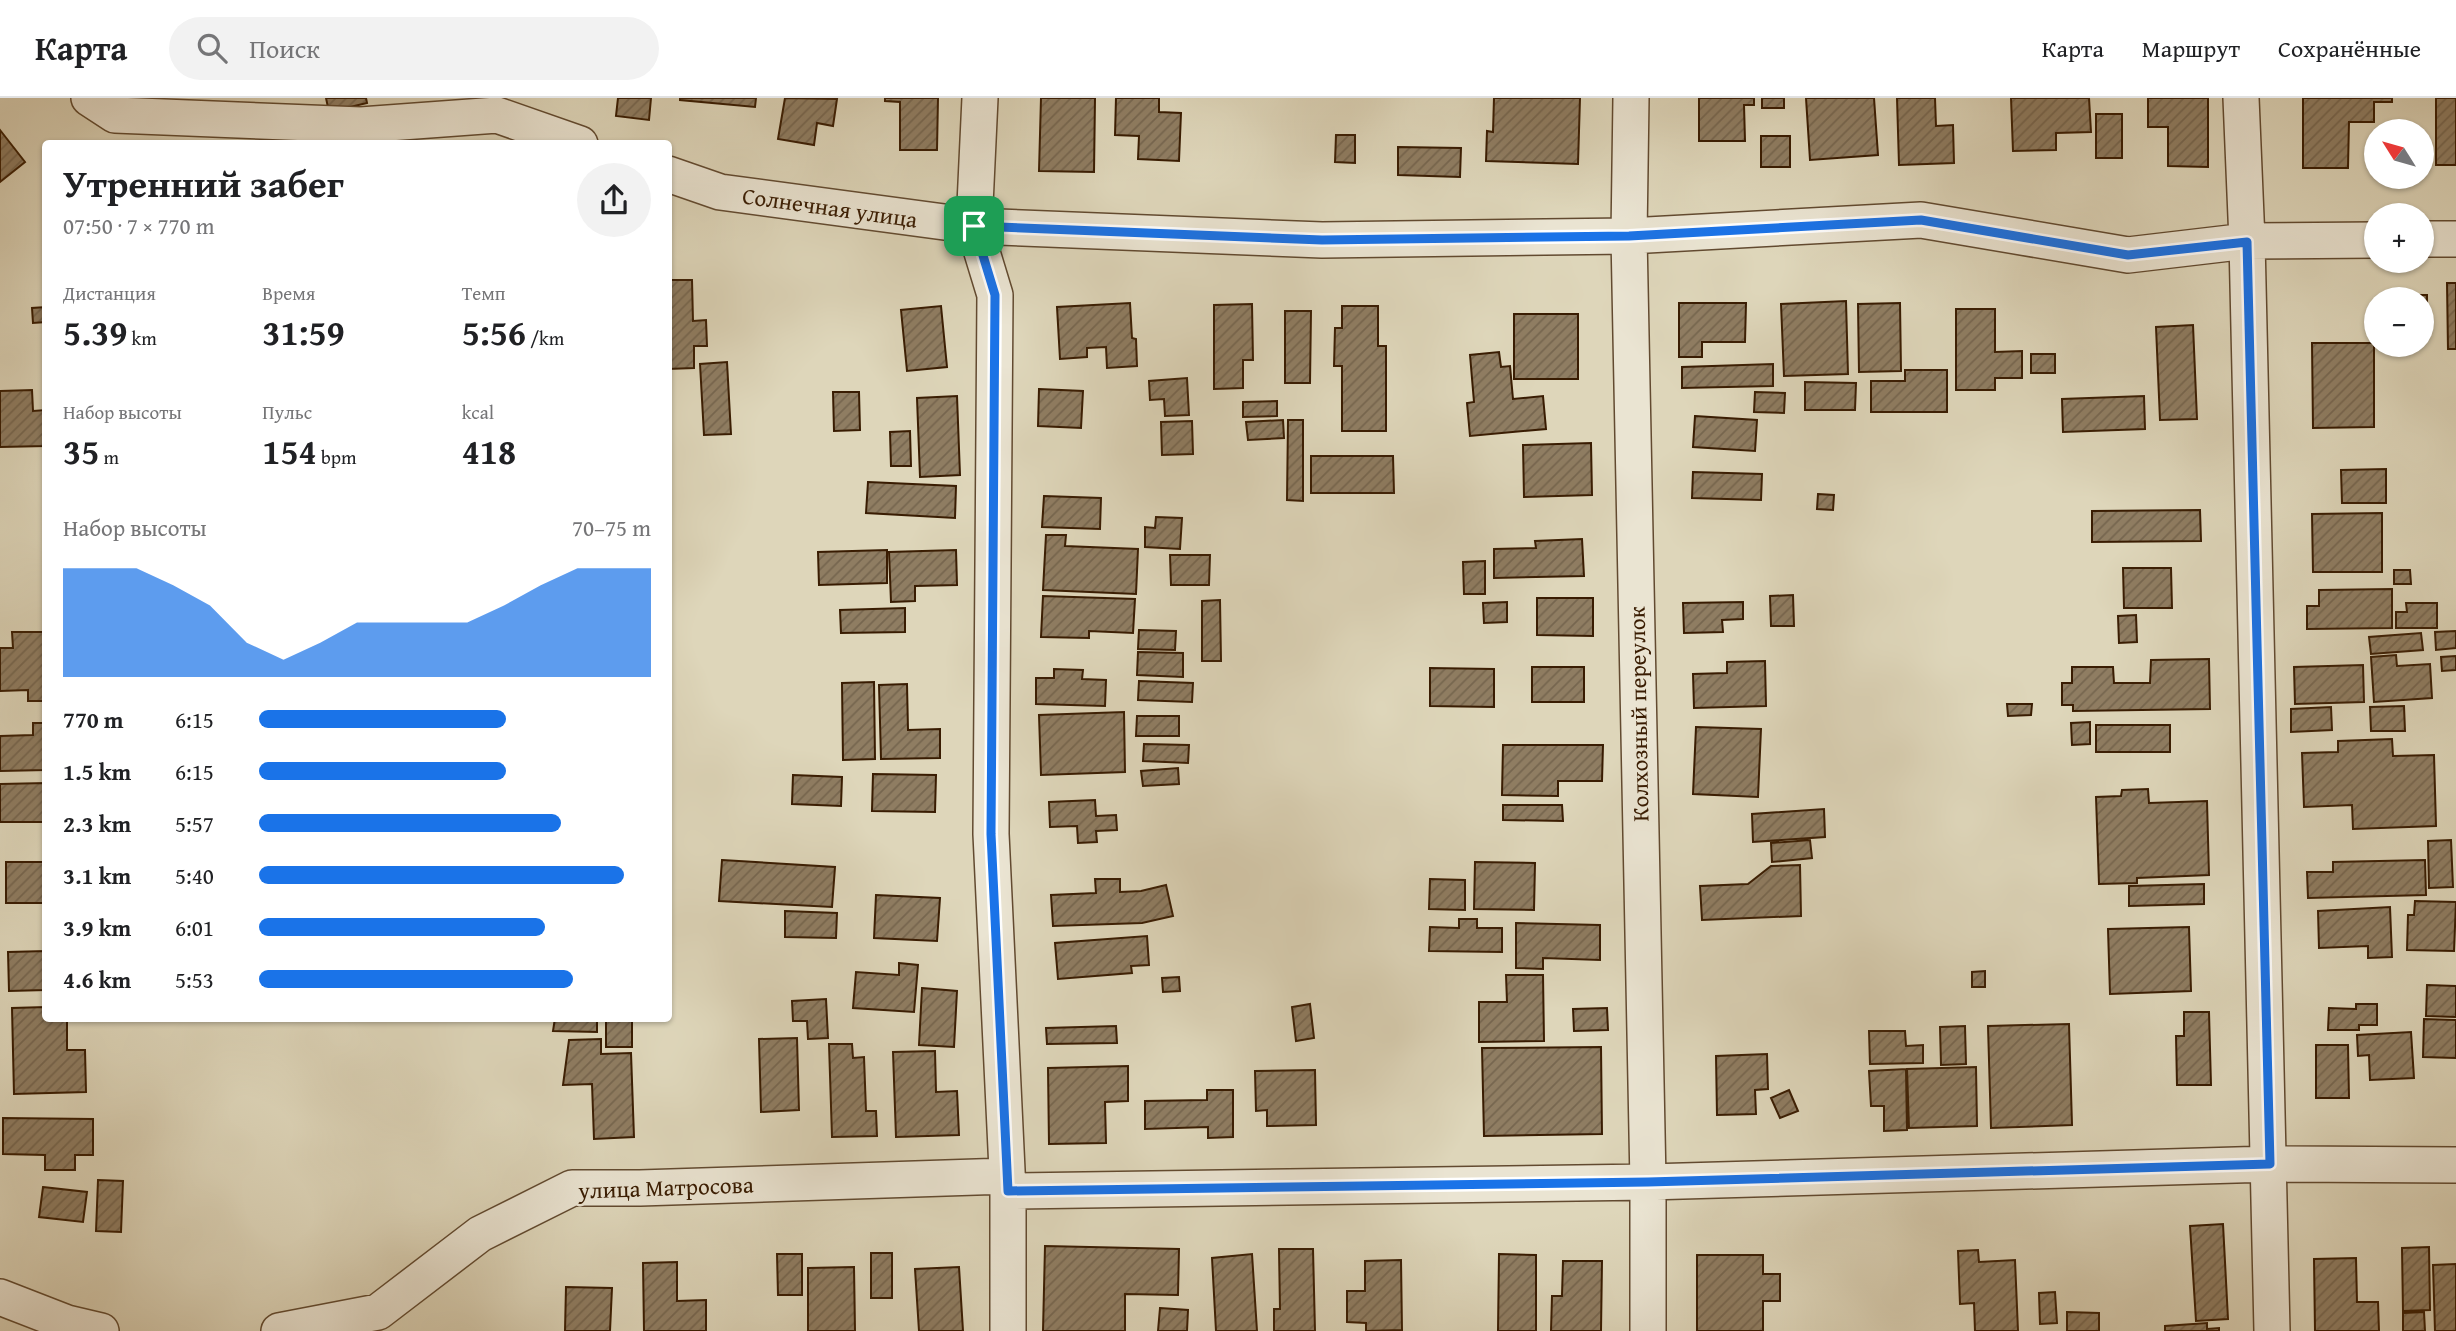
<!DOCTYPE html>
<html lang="ru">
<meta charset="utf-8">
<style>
body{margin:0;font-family:"Gentium Book Plus",serif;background:#f2f2f2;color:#202124;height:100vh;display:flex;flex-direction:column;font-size:26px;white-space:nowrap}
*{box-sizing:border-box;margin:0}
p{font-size:23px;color:#757577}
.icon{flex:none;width:38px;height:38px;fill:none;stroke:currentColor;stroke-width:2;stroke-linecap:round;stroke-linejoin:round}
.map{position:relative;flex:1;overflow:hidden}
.drawer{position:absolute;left:42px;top:42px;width:630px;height:882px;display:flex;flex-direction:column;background:#fff;border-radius:7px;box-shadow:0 2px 5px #0004}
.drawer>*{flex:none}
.needle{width:46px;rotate:307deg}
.controls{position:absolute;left:2364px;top:21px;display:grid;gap:14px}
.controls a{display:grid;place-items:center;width:70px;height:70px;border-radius:50%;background:#fff;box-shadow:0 2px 5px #0004;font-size:35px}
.pin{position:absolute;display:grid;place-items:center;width:60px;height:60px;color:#fff;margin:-30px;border-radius:14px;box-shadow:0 4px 10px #0006}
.round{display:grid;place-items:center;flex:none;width:74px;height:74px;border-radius:37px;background:#f2f2f2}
.head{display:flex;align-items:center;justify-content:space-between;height:119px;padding:0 21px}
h1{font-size:38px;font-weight:700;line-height:52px}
.figures{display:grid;grid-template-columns:repeat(3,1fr);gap:10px;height:119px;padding:7px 21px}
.figures div{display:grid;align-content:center}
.figures b{font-size:35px;font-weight:700}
.figures small{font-size:19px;font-weight:400}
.figures p{font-size:19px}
.chart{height:196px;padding:14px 21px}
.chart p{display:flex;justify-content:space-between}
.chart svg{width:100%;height:126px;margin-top:7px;fill:#1a73e8;opacity:.7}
ul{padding:0 21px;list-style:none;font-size:23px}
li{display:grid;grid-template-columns:112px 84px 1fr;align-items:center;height:52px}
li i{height:18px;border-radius:9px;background:#1a73e8}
header{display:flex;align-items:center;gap:42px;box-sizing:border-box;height:98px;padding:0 35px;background:#fff;border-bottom:2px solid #e0e0e0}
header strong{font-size:33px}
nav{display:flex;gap:38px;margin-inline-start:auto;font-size:24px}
.search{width:490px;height:63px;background:#f2f2f2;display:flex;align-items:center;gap:18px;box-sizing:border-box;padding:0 24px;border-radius:38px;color:#757577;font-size:26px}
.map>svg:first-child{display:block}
</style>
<header>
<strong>Карта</strong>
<div class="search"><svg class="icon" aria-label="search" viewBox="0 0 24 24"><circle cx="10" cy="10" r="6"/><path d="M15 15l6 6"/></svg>Поиск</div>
<nav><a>Карта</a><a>Маршрут</a><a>Сохранённые</a></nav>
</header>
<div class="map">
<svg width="2456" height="1233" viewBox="0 0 2456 1233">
<defs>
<pattern id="building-hatch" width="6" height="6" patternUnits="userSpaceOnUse" patternTransform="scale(1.75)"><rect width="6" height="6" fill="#8f7d62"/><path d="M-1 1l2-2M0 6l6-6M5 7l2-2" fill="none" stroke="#76664f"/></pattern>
</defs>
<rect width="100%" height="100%" fill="#ded6ba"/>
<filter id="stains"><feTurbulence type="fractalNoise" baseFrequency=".00286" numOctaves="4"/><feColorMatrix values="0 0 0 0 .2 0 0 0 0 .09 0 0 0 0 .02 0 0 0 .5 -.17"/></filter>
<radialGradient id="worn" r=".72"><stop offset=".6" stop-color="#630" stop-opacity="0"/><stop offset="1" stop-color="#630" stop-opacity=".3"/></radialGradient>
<path fill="url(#building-hatch)" stroke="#391c02" stroke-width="2" d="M326,0H366L367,5L329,14Z
M618,0H651L649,22L616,18Z
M680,0H756L755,9L680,2Z
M785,0L837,1L833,28L817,25L814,47L778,41Z
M885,0H938L937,52H900V4L885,3Z
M1041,0H1095L1094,74L1039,73Z
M1116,0H1159V14L1181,15L1179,63L1138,61L1139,38L1115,37Z
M1494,0H1580L1578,66L1486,63L1487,33L1493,34Z
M1699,0H1754V7H1744L1745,43H1699Z
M1762,0H1784V10H1762Z
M1806,0H1874L1878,57L1810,62Z
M1897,0H1935L1936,28L1953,27L1954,65L1899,67Z
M2011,0H2089L2091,34L2056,35V52L2013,53Z
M2148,0H2208V69L2168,68V29H2148Z
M2303,0H2392V4H2374V24H2349L2348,70H2303Z
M2436,0H2456V67H2436Z
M2096,16H2122V60H2096Z
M0,32L25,64L0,84Z
M1336,37H1355V65L1335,64Z
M1761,38H1790V69H1761Z
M1398,49L1461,50L1460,79L1398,77Z
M668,182H692L693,223L706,222L707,248H694V270L668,271Z
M2447,185H2456V251H2448Z
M2383,197H2427V239H2422V201H2383Z
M1846,203L1848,276L1784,278L1781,206Z
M1130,205L1132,240L1136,241L1137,268L1107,270L1106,249L1087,250V259L1060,261L1057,209Z
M1679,205H1746L1745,244H1702V259H1679Z
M1900,205L1901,273L1859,274L1858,206Z
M1252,206L1253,262H1243V290L1214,291V207Z
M941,208L947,269L907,273L901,212Z
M1342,208H1378V248H1386V333H1342V268H1334L1335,230H1342Z
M46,209V224L33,225L32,210Z
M1956,211H1995V254L2022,253V280H1995V292H1956Z
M1285,213H1311L1310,285H1285Z
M1514,216H1578V281H1514Z
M2193,227L2197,321L2160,322L2156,229Z
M2312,245H2374V329L2313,330Z
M1499,254L1501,269L1510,268L1513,301L1543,298L1546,331L1470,338L1467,305L1474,304L1470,257Z
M2031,256H2055V275H2031Z
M727,264L731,336L704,337L700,266Z
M1773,266V288L1682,290V269Z
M1905,272H1947V314H1871V283H1905Z
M1187,280L1189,317L1165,318L1164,301L1150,302L1149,283Z
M1805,284L1856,285L1855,312H1805Z
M1039,291L1083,293L1081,330L1038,328Z
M32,292L33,313L46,312V348L0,349V293Z
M833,294H859L860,332L834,333Z
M1755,294L1785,295L1784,315L1754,314Z
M957,298L960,377L920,379L917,300Z
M2144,298L2145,331L2063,334L2062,301Z
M1277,303V318L1243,319V304Z
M1695,318L1757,322L1755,353L1693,349Z
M1283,322L1284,340L1248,342L1246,324Z
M1288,322H1303V403L1287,402Z
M1192,323L1193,356L1162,357L1161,324Z
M910,333L911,368H891L890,334Z
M1591,345L1592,397L1524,399L1523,347Z
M1311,358H1393L1394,395H1311Z
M2386,371V405H2342L2341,372Z
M1693,374L1762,376L1761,402L1692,400Z
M868,384L956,388L955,420L866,415Z
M1818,396L1834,397L1833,412L1817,411Z
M1044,398L1101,400L1100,431L1042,429Z
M2200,412L2201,443L2092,444V413Z
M2382,415V474H2313L2312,416Z
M1156,419L1182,420L1180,451L1145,449V429L1155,430Z
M1046,437H1066L1065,448L1138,451L1136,496L1043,492Z
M1582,441L1584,478L1494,480V451L1536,450L1535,443Z
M887,452V485L819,487L818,454Z
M956,452L957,487L915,488V503L891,504L889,454Z
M1170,457H1210L1209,487H1171Z
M1485,463V496H1464L1463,464Z
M2123,470H2171L2172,510H2124Z
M2394,472H2410L2411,486H2394Z
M2392,491V530L2307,531V508H2319V492Z
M1793,497L1794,528H1771L1770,498Z
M1043,498L1135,501L1133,535L1089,533V540L1041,539Z
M1537,500H1593V538L1537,537Z
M1220,502L1221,563H1202V503Z
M1507,504V524L1484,525L1483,505Z
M1743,504V521L1722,522L1723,534L1684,535L1683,505Z
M2406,505H2437V530H2396V514H2407Z
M905,510V534L841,535L840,512Z
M2136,517L2137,544L2119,545L2118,518Z
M1139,532L1176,533L1175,552L1138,551Z
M2456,533V550L2436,552L2435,534Z
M12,534H46V603H28V592L0,593V550H13Z
M2421,535L2423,552L2371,556L2369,539Z
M1138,554L1183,555V579L1137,577Z
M2396,557L2397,568L2430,566L2432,600L2374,604L2371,559Z
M2456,558V572L2442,573L2441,559Z
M2209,561L2210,611L2073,613V607H2062V585H2072V569H2113L2114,585H2150L2151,562Z
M1765,563L1766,608L1694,610L1693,576L1727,575V564Z
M2363,567L2364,604L2295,606L2294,569Z
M1532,569H1584V604H1532Z
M1430,570L1494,571V609L1430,608Z
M1054,571L1083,572L1082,581L1106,582L1105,608L1036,606V580H1054Z
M1139,583L1193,585L1192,604L1138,602Z
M874,584L875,661L843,662L842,585Z
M907,586L908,632L940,631V660L881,661L879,587Z
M2007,606H2032L2031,617L2008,618Z
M2404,608L2405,633H2371L2370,609Z
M2331,609L2332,632L2291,634V611Z
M1124,614L1125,674L1041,677L1039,617Z
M1137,618H1179V638H1136Z
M2090,624V646L2072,647L2071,625Z
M33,625H46V672L0,673V638L33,637Z
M2096,627H2170V654H2096Z
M1696,629L1761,631L1758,699L1693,696Z
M2392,641L2393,658L2434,657L2436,728L2353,731L2352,707L2304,709L2302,655L2338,654V643Z
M1144,646L1189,647L1188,665L1143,663Z
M1503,647H1603L1602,683H1558V698L1502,697Z
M1178,670L1179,686L1143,688L1141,673Z
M873,676L936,677L935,714L872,713Z
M793,677L842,679L841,708L792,706Z
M46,685V724H0V686Z
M2148,691L2149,705L2207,703L2209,777L2137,780V785L2099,786L2096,699L2121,698L2122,692Z
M1095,702L1096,718L1116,717L1117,732L1096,733L1097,744L1078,745L1077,728L1050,729L1049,704Z
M1503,707H1562L1563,723L1503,722Z
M1824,711L1825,739L1753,744L1752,716Z
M1810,742L1812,760L1772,764L1771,745Z
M2451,742L2453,789L2429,790L2428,743Z
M722,762L835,769L832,809L719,803Z
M2425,762L2426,797L2308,800L2307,774H2333V764Z
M6,764H46V805H6Z
M1475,764L1535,765L1534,812L1474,811Z
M1800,767L1801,818L1702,822L1700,788L1748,786L1771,768Z
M1095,781H1120V794L1141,793L1166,787L1173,818L1142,825L1053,828L1051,797L1096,795Z
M1430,781L1465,782V812L1429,811Z
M2204,786V806L2129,808V788Z
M876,797L940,800L937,843L874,840Z
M2415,803L2456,804L2454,853L2407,852L2408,817H2414Z
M2390,809L2392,859L2368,860V848L2319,850L2318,813Z
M785,813L837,815L836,840L785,839Z
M1459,821H1477V830H1502V854L1429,853L1430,829L1459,830Z
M1516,825L1600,827V862L1543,860V871L1516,870Z
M2189,829L2191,893L2110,896L2108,831Z
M1147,838L1149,867L1131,868L1132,875L1058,881L1055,845Z
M46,853V892L9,893L8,854Z
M899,865L918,867L914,914L853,910L856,874L899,877Z
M1985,873V889H1972V874Z
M1506,877H1543L1544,943L1479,944V904H1507Z
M1179,879L1180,893L1163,894L1162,880Z
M2427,887L2456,888V919L2426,918Z
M922,890L957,893L954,949L919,947Z
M826,901L828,940L808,941L807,923H793L792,903Z
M1310,906L1314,940L1296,943L1292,909Z
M2356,906H2377V927H2359V932H2328L2329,910L2356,911Z
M46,909V920H67V952H85L86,994L14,996L12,910Z
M1607,910L1608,932L1574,933L1573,911Z
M2184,914H2209L2211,987H2177L2176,938H2184Z
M555,920H597V934L553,933Z
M606,920H632V949H606Z
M2424,921L2456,922V960L2423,959Z
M2069,926L2072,1027L1991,1030L1988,928Z
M1116,928L1117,945L1047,946L1046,930Z
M1965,928L1966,966L1941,967L1940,929Z
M1869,933H1905L1906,948L1923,947V965L1870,966Z
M2411,934L2414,980L2370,982L2369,957L2358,958L2357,937Z
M797,940L799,1012L761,1014L759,941Z
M601,941V956L631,955L634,1039L594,1041L592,986L563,987L569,942Z
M829,946H852L853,960L864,959L866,1013H876L877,1038L832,1039Z
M2316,947H2348L2349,1000H2316Z
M1601,949L1602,1036L1484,1038L1482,950Z
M935,953L936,994L957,993L959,1037L896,1039L893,954Z
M1767,956L1768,991L1755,992L1756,1016L1717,1017L1716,958Z
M1128,968V1003L1105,1004L1106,1045L1049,1046L1048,970Z
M1976,969L1977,1028L1909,1030L1907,971Z
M1906,971L1907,1032L1884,1033V1008H1871L1869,973Z
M1315,972L1316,1027L1267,1028V1012L1256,1013L1255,973Z
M1207,992H1233V1039L1208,1040V1029L1145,1031V1003L1207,1002Z
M1789,992L1798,1013L1780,1020L1771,1000Z
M3,1020L93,1021V1057H75V1072H45V1057L3,1056Z
M98,1082L123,1083L121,1134L96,1133Z
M43,1089L87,1094L83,1124L39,1119Z
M2223,1126L2228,1221L2196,1223L2190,1128Z
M1045,1148L1179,1151L1178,1197L1125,1196V1233H1043Z
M2429,1149L2430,1212L2403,1213L2402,1150Z
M1279,1151H1313L1315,1233H1274V1211H1280Z
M1978,1152L1979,1164L2015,1162L2018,1233H1975L1974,1205L1960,1206L1958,1153Z
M871,1155H892V1200H871Z
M777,1156H802V1197H778Z
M1252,1156L1257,1233H1216L1212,1160Z
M1499,1156L1536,1157V1233H1498Z
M1697,1157H1763V1176H1780V1203H1763V1233H1697Z
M2356,1160L2357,1204H2378L2379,1233H2315L2314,1161Z
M1401,1162L1402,1232L1366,1233V1225L1347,1224V1193H1365V1163Z
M1563,1163H1602L1601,1233H1551L1552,1198H1562Z
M677,1164V1203L706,1202V1233H644L643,1165Z
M2456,1166V1233H2435L2433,1167Z
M854,1169L855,1233H808V1170Z
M959,1169L963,1233H919L915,1171Z
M566,1189L612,1190L610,1233H565Z
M2055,1194L2057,1225L2040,1226L2039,1195Z
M1160,1210L1188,1212L1187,1233H1158Z
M2067,1214L2099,1215V1233H2067Z
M2424,1214L2425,1233H2403V1215Z
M2207,1225V1231L2219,1230V1233H2165V1228Z"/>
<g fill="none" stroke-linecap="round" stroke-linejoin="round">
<defs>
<path id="minor" d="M89,0L115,17L361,27L497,17L580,46
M980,0L974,128L995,197L991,736L1008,1093V1233
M1631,0L1629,138L1648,1084V1233
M2241,0L2247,143L2272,1233
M668,76L720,94L974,128L1322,142L1629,138L1921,122L2128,157L2247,143L2376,142
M2422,141H2456
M1008,1093L1648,1084L2270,1066L2456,1067
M0,1199L67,1225L101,1233
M279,1233L378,1214L480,1136L572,1090H640L1007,1078"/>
</defs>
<use href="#minor" stroke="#624a30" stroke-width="38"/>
<use href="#minor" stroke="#eae4d2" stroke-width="35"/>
</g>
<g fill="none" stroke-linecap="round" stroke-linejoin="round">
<defs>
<path id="route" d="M1921,122L2128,157L2247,144L2270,1066L1648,1084L1008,1093L991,736L995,197L974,128L1322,142L1629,138Z"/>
</defs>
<use href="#route" stroke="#fff" stroke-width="14"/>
<use href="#route" stroke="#1a73e8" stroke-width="9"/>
</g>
<g text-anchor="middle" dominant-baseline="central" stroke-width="5" stroke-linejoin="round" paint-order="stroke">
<g font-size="23" fill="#391c02" stroke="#eae4d2">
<text transform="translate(830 109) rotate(8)">Солнечная улица</text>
<text transform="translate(1638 616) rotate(-91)">Колхозный переулок</text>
<text transform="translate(666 1089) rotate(-2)">улица Матросова</text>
</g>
</g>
<rect width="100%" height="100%" filter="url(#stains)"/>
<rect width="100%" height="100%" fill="url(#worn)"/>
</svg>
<div class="controls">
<a><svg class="needle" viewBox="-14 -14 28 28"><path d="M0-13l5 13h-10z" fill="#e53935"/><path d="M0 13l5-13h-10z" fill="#757577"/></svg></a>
<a>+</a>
<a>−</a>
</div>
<div class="pin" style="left:974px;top:128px;background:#1e9e55"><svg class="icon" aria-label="arrive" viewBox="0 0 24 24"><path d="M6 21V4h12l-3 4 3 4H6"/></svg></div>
<section class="drawer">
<div class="head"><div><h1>Утренний забег</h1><p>07:50 · 7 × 770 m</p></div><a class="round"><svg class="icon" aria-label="share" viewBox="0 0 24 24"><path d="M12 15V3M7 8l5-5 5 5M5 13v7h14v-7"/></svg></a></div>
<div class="figures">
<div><p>Дистанция</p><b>5.39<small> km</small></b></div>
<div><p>Время</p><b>31:59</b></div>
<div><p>Темп</p><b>5:56<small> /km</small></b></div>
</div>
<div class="figures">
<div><p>Набор высоты</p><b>35<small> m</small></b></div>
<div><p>Пульс</p><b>154<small> bpm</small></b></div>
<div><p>kcal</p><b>418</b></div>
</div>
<div class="chart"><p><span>Набор высоты</span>70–75 m</p>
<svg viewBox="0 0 160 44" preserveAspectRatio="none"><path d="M0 44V6L10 6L20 6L30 12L40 19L50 32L60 38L70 32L80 25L90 25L100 25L110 25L120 19L130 12L140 6L150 6L160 6V44z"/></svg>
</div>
<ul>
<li><b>770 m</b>6:15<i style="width:63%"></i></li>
<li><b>1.5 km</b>6:15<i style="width:63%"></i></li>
<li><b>2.3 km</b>5:57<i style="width:77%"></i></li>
<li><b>3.1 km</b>5:40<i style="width:93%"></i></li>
<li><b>3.9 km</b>6:01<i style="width:73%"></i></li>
<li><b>4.6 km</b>5:53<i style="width:80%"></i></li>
</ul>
</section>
</div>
